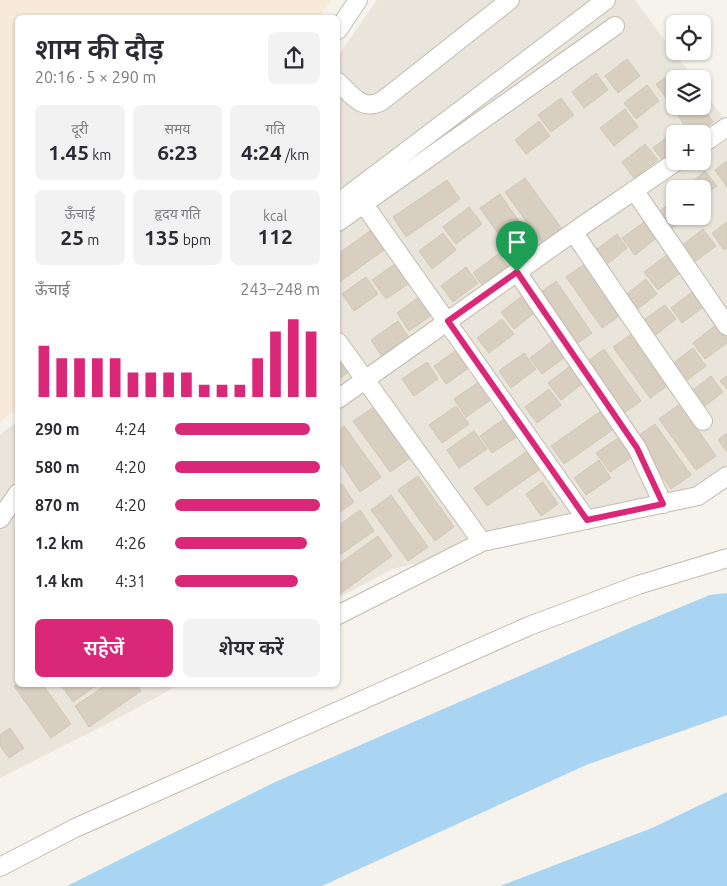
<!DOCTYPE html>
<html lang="hi">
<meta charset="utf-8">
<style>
body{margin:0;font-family:Ubuntu,"Noto Sans Devanagari",sans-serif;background:#f2f2f3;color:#2b2b33;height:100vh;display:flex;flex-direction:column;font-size:19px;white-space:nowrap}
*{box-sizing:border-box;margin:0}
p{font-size:16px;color:#7c7c81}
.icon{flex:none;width:28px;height:28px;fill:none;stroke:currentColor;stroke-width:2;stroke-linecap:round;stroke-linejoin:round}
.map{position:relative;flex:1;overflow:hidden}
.side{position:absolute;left:15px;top:15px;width:325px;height:672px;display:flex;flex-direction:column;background:#fff;border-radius:8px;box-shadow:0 1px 4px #0004}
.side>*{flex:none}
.fabs{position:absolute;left:666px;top:15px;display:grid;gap:10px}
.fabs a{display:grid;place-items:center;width:45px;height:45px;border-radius:8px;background:#fff;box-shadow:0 1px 4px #0004;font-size:25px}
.pin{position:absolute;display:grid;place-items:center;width:42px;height:42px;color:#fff;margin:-51px -21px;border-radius:50% 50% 50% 0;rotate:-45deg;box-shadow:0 0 5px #0007}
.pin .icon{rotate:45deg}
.round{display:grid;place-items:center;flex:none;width:52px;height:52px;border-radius:8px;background:#f2f2f3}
.head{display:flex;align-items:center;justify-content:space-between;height:85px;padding:0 20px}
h1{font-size:28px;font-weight:600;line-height:38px}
.stats{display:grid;grid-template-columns:repeat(3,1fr);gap:8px;height:85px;padding:5px 20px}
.stats div{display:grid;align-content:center;border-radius:8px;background:#f2f2f3;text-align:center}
.stats b{font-size:21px;font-weight:600}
.stats small{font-size:14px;font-weight:400}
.stats p{font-size:14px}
.chart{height:140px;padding:10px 20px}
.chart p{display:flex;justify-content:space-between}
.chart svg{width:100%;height:90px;margin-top:5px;stroke:#db2777;stroke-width:6}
.primary-button{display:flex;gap:10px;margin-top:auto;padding:10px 20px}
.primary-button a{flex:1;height:58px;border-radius:8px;background:#db2777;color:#fff;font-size:20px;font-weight:600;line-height:58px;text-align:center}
.primary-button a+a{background:#f2f2f3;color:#2b2b33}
ul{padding:0 20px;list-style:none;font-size:16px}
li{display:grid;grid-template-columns:80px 60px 1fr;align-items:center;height:38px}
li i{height:12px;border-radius:6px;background:#db2777}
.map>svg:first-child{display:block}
</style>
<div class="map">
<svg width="727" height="886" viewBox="0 0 727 886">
<rect width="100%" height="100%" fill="#f6f3ec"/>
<path fill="#eae5da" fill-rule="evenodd" d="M377,0H635L694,79H675V106H702L703,90L727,123V480L709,494L393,569L338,598V56ZM675,134H702V161H675ZM675,189H702V216H675Z
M17,421L18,685H178L130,712L0,778V435Z"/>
<path fill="#f7ead8" d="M0,0H332L319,17L18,18V408L0,422Z"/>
<path fill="#a9d4f2" d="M727,593V715L586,765L322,886H67L273,783L632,627L710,595Z
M727,792V886H500L652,828Z"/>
<path fill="#d8cfc1" stroke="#d3c7b4" d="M627,59L640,76L618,93L605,76Z
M676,70L683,79H675V106H702L713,122L696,134H691L656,84Z
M596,73L608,90L584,108L572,92Z
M647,85L659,101L636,119L624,103Z
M561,98L574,115L551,132L538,115Z
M625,109L638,127L614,146L600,128Z
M539,121L550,136L526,154L515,140Z
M676,130L679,134H675V156L665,164L653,148Z
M645,144L658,160L634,178L622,162Z
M727,161V187L715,170Z
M705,171L717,186L702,197V189H683Z
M525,178L562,229L542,243L505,192Z
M447,180L460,199L406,237L393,217Z
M500,194L536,246L517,260L480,208Z
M675,199V216H688L670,230L657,213Z
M469,207L482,224L456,244L443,227Z
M647,220L659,236L635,255L622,238Z
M727,222V248L724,250L712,233Z
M374,228L387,248L338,283V254Z
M703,229L716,246L692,264L680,247Z
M443,233L456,250L432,269L419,251Z
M617,234L627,248L604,267L593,252Z
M498,254L511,271L486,290L473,273Z
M668,254L681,272L658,290L644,272Z
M398,262L411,282L386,299L372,280Z
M586,263L622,314L602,328L566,277Z
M466,267L478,283L453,302L441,286Z
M366,277L378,294L354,311L342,294Z
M646,279L657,294L634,312L623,297Z
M556,281L592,333L572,347L536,296Z
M695,290L706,305L682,323L671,308Z
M525,294L538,310L514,329L501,312Z
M420,296L433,314L409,331L397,313Z
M665,305L676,319L653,337L641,322Z
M502,319L514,334L489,353L477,338Z
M398,321L410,339L383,358L371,340Z
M717,324L727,338V343L705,359L693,343Z
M633,333L670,384L650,398L613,347Z
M555,339L568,355L542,374L530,358Z
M693,348L706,366L682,384L669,366Z
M458,349L470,367L446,384L434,366Z
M604,349L641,401L621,415L584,364Z
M338,351L351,370L338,380Z
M524,353L536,369L511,388L499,371Z
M427,362L438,379L414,396L402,379Z
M573,364L586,381L561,400L548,383Z
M711,376L723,392L701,409L689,393Z
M727,376V389L720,381Z
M480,381L492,399L466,417L454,399Z
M549,389L561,405L537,423L525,407Z
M680,404L716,456L696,470L659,419Z
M456,406L469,424L442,443L429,425Z
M374,407L410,458L390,472L353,421Z
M601,411L614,429L564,464L551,446Z
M505,418L518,436L492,453L480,436Z
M655,424L691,475L671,489L635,438Z
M344,426L381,477L360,492L338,459V431Z
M474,431L487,449L459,468L447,450Z
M727,433V452L718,440Z
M621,436L635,455L610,472L596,453Z
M526,452L539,470L487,506L474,488Z
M599,460L611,478L586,495L574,478Z
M418,476L454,527L435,541L398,490Z
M543,482L558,504L541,516L526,494Z
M342,484L354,502L338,514V487Z
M391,495L428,547L408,561L371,510Z
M360,510L374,531L338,556V526Z
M378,536L392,556L341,593L338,588V565Z
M18,684L43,685L71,724L51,738L14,686Z
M61,685H97L73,702Z
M106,685H137L141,691L89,727L75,706Z
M10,728L24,748L9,758L0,746V735Z"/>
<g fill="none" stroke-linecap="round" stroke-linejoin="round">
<defs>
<path id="minor" d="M338,30L358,0
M338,82C352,95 362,112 382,101L510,0
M702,144L727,127
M634,190L727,326
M338,203L606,0
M363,203L587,520
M338,222L615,26
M574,233C617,296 659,359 703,421
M517,272L637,448L663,504
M338,342L482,542
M338,399L582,226L677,161
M0,519L18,493
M338,615L482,542L698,496L727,476
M0,867L75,828L529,626L638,585L727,558"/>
</defs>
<use href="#minor" stroke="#c2bbae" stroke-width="20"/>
<use href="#minor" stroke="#fff" stroke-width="18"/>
</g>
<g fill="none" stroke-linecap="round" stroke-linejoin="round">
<defs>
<path id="route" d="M517,272L637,448L663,504L587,520L448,321Z"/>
</defs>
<use href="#route" stroke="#fff" stroke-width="10"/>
<use href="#route" stroke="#db2777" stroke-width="6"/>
</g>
</svg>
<div class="fabs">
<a><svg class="icon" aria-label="locate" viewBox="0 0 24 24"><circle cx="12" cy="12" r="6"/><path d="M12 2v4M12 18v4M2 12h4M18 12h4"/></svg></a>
<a><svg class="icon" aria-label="layers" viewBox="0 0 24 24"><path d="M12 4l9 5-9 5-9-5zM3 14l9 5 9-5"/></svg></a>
<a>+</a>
<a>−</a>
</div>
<div class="pin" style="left:517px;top:272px;background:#1e9e55"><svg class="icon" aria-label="arrive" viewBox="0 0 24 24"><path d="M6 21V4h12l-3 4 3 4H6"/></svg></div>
<section class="side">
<div class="head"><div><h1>शाम की दौड़</h1><p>20:16 · 5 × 290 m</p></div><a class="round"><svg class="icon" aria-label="share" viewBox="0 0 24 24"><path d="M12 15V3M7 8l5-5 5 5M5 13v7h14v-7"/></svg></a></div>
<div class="stats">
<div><p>दूरी</p><b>1.45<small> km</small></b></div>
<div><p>समय</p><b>6:23</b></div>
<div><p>गति</p><b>4:24<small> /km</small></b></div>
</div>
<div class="stats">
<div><p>ऊँचाई</p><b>25<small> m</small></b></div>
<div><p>हृदय गति</p><b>135<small> bpm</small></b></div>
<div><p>kcal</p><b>112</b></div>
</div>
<div class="chart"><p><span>ऊँचाई</span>243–248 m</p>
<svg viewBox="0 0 160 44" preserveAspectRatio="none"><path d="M5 44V19M15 44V25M25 44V25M35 44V25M45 44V25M55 44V32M65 44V32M75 44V32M85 44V32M95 44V38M105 44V38M115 44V38M125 44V25M135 44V12M145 44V6M155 44V12"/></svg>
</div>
<ul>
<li><b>290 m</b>4:24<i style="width:93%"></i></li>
<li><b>580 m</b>4:20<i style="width:100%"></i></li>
<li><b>870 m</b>4:20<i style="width:100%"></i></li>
<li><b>1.2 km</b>4:26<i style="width:91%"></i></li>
<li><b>1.4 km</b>4:31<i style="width:85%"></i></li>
</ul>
<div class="primary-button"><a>सहेजें</a><a>शेयर करें</a></div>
</section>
</div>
